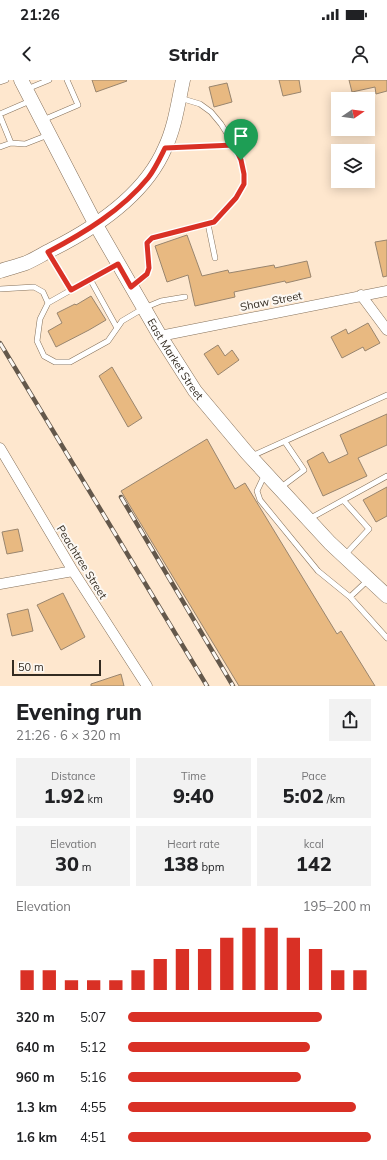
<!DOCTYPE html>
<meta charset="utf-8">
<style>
body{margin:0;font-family:Mulish,sans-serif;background:#f2f2f2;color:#202124;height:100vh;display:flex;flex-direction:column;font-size:15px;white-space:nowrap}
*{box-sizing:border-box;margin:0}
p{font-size:13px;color:#757577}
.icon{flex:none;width:22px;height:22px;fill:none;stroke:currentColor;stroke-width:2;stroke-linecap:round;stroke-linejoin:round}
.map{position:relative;height:606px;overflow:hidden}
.sheet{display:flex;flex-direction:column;background:#fff;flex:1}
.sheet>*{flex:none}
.needle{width:26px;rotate:77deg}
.controls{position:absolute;left:331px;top:12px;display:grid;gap:8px}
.controls a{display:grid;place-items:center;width:44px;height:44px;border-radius:0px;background:#fff;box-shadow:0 2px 10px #0003;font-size:20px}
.scale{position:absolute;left:12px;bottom:10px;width:89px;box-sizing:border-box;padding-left:4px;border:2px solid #332b21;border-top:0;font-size:11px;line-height:14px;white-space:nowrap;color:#332b21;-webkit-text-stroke:3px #fcf8f3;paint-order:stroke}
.pin{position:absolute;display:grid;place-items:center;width:34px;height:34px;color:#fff;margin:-41px -17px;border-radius:50% 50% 50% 0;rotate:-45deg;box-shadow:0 0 4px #0007}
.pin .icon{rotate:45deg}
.round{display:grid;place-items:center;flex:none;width:42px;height:42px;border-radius:0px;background:#f2f2f2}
.summary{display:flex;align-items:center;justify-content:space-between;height:68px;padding:0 16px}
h1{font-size:22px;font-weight:800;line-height:30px}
.stats{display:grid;grid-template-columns:repeat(3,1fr);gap:6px;height:68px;padding:4px 16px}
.stats div{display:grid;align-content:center;border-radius:0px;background:#f2f2f2;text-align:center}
.stats b{font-size:20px;font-weight:800}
.stats small{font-size:11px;font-weight:400}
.stats p{font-size:11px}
.chart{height:112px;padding:8px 16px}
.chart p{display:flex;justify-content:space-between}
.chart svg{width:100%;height:72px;margin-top:4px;stroke:#d93025;stroke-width:6}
ul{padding:0 16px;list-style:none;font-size:13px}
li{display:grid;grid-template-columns:64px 48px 1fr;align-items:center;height:30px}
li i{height:10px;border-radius:5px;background:#d93025}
.status{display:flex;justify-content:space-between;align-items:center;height:28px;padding:0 20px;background:#fff;direction:ltr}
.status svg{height:11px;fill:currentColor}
header{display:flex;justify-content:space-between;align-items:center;height:52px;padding:0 16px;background:#fff;font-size:18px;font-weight:800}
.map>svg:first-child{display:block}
</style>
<div class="status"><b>21:26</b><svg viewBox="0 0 49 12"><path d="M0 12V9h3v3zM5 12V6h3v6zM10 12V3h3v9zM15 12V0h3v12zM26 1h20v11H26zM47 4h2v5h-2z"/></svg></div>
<header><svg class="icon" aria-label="back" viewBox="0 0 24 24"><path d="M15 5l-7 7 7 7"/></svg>Stridr<svg class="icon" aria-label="person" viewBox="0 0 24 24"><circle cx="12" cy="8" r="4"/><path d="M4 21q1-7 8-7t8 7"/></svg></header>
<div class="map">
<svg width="387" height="606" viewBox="0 0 387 606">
<rect width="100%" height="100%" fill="#fee7ce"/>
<path fill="#e8b981" stroke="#99856e" d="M92,0H126L127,1L96,12Z
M279,0H299L301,12L283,16Z
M349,0H387V11L376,14L375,7L352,12Z
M227,3L232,22L214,27L209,7Z
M187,155L202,196L228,190L229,193L274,185L275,188L307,181L311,197L286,203L285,201L234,212L235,217L195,226L188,195L167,202L155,166Z
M387,160V196L383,197L375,162Z
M91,216L106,240L89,250L56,267L48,251L62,243L57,233L75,224L76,225Z
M368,243L380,263L365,271L363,267L342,278L331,257L346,249L348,254Z
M218,265L225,276L232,270L239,280L218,295L204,274Z
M112,287L142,338L128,347L99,296Z
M387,334V365L358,378L367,396L323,416L307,381L323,372L329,383L348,374L340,355Z
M207,359L235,409L245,403L337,554L341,551L375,606H239L121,411Z
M387,407V436L376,442L363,420Z
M18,449L23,471L7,474L2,452Z
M63,513L85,557L61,570L37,525Z
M28,529L33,551L12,556L7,534Z
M121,594L124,606H91V604Z"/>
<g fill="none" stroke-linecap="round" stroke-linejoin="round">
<defs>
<path id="lane" d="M0,2L6,0
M27,9L49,0
M0,34L30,21
M0,36L11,63
M43,40L78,25L67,0
M0,67L11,63L25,64L48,55
M166,68L234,65
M208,144L215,178
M49,172L71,210
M117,184L48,223L40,239L37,261L44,276L55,282H70L108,261L122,241L144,228L161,221L185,217
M90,199L117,248
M133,205L147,195L149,188L147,163L152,158L214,142L236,118L244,104V94L241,81L231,60L221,44L211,32L200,24L180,18
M0,209L34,207L43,212L48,223
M252,376L387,315
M265,394L257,411L260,420L318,491L350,517L387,558
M280,408L304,390L285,362
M309,439L387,396
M344,476L369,449L344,421
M350,517L368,500"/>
<path id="street" d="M361,215L387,250
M160,256L387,211
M0,368L73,491L147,606
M0,504L73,491"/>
<g id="secondary">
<path id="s1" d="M21,0L96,145L160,256L195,311L247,373L330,463L387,516"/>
<path d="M0,191C9,188 18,186 26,183C35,179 43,174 51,170C95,148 145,115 165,68C175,47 178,23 183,0"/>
</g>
</defs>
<use href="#lane" stroke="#85715b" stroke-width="6"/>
<use href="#street" stroke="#85715b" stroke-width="11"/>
<use href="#secondary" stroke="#85715b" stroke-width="15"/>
<use href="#lane" stroke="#fff" stroke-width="5"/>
<use href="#street" stroke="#fff" stroke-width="10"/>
<use href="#secondary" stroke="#fff" stroke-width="14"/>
<defs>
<path id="rail" d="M0,263L207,606
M121,417L233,606"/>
</defs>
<use href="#rail" stroke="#64584b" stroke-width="4.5"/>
<use href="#rail" stroke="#fcf8f3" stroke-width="3" stroke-dasharray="9" stroke-linecap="butt"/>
</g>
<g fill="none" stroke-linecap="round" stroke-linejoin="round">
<defs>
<path id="route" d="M234,65L241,80L244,94V104L236,118L214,142L152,158L147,163L149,188L147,194L131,207L118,184L71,210L48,172C84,153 122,130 148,98C155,89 160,78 165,68Z"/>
</defs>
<use href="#route" stroke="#fff" stroke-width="8"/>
<use href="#route" stroke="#d93025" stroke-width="5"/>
</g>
<g text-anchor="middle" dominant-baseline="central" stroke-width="4" stroke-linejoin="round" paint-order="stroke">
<g font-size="11" fill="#332b21" stroke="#fcf8f3">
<text transform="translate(271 221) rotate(-11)">Shaw Street</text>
<text stroke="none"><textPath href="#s1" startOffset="319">East Market Street</textPath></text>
<text transform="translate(82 482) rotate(58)">Peachtree Street</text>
</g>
</g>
</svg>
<div class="controls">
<a><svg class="needle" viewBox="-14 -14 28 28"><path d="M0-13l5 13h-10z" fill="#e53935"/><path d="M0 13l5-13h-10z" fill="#757577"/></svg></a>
<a><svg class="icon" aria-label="layers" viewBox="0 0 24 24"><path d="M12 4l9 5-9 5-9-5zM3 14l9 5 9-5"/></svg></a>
</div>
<div class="scale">50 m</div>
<div class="pin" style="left:241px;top:80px;background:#1e9e55"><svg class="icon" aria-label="arrive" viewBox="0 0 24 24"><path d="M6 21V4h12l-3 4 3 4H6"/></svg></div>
</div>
<section class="sheet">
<div class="summary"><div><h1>Evening run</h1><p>21:26 · 6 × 320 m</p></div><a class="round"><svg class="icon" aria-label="share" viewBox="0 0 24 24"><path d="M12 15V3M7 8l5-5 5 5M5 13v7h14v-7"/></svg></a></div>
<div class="stats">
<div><p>Distance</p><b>1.92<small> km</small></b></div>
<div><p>Time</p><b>9:40</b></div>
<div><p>Pace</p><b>5:02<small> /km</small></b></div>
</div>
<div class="stats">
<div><p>Elevation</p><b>30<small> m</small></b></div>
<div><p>Heart rate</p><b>138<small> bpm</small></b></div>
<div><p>kcal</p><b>142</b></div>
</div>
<div class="chart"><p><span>Elevation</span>195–200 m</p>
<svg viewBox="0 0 160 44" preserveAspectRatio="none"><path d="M5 44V32M15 44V32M25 44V38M35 44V38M45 44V38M55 44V32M65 44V25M75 44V19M85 44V19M95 44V12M105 44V6M115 44V6M125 44V12M135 44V19M145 44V32M155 44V32"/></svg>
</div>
<ul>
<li><b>320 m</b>5:07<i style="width:80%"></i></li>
<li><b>640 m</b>5:12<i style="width:75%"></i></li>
<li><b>960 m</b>5:16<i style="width:71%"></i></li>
<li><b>1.3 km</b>4:55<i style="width:94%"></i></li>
<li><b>1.6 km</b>4:51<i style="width:100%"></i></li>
</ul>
</section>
